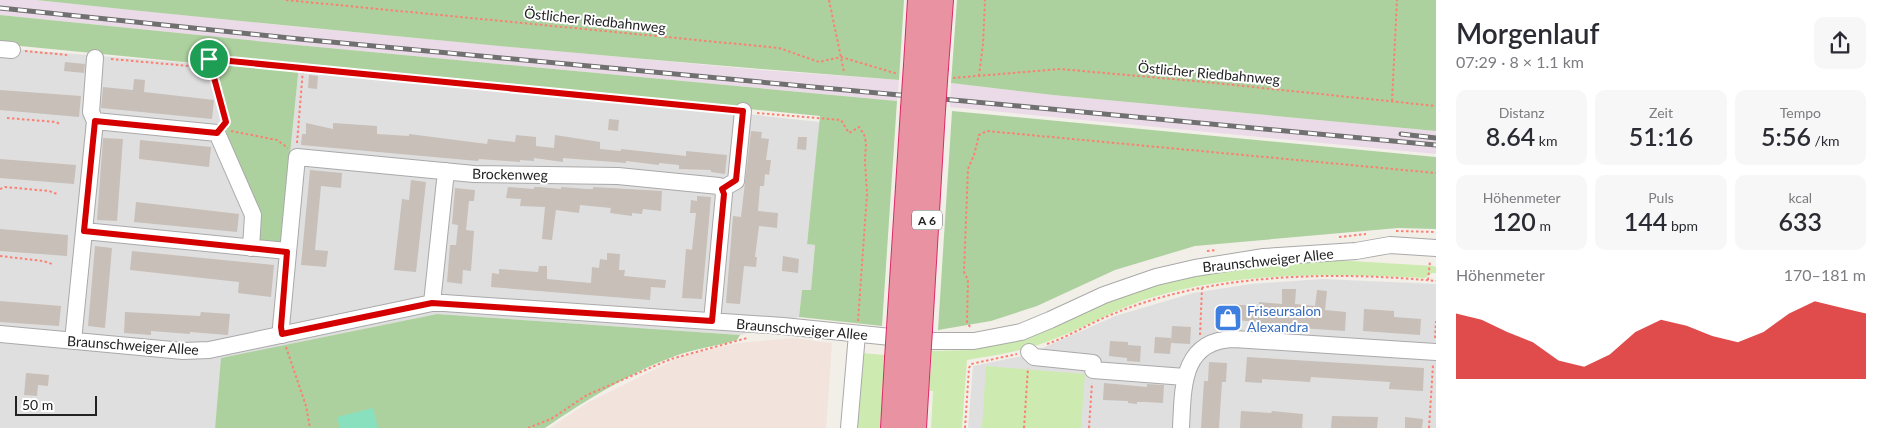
<!DOCTYPE html>
<html lang="de">
<meta charset="utf-8">
<style>
body{margin:0;font-family:Lato,sans-serif;background:#f7f7f7;color:#2b2b33;height:100vh;display:flex;flex-direction:column;font-size:19px;white-space:nowrap}
*{box-sizing:border-box;margin:0}
p{font-size:16px;color:#7c7c81}
.icon{flex:none;width:28px;height:28px;fill:none;stroke:currentColor;stroke-width:2;stroke-linecap:round;stroke-linejoin:round}
.map{position:relative;flex:1;overflow:hidden}
.panel{display:flex;flex-direction:column;background:#fff;width:450px}
.panel>*{flex:none}
.scale{position:absolute;left:15px;bottom:12px;width:82px;box-sizing:border-box;padding-left:5px;border:2px solid #222;border-top:0;font-size:14px;line-height:18px;white-space:nowrap;color:#222;-webkit-text-stroke:4px #fff;paint-order:stroke}
.pin{position:absolute;display:grid;place-items:center;width:42px;height:42px;color:#fff;margin:-21px;border:2px solid #fff;border-radius:50%;box-shadow:0 1px 5px #0007}
.round{display:grid;place-items:center;flex:none;width:52px;height:52px;border-radius:10px;background:#f7f7f7}
.head{display:flex;align-items:center;justify-content:space-between;height:85px;padding:0 20px}
h1{font-size:28px;font-weight:600;line-height:38px}
.metrics{display:grid;grid-template-columns:repeat(3,1fr);gap:8px;height:85px;padding:5px 20px}
.metrics div{display:grid;align-content:center;border-radius:10px;background:#f7f7f7;text-align:center}
.metrics b{font-size:25px;font-weight:600}
.metrics small{font-size:14px;font-weight:400}
.metrics p{font-size:14px}
.chart{height:140px;padding:10px 20px}
.chart p{display:flex;justify-content:space-between}
.chart svg{width:100%;height:90px;margin-top:5px;fill:#d40000;opacity:.7}
main{display:flex;flex:1;min-height:0}
.map>svg:first-child{display:block}
</style>
<main>
<div class="map">
<svg width="1436" height="428" viewBox="0 0 1436 428">
<rect width="100%" height="100%" fill="#f2efe9"/>
<path fill="#e0dfdf" d="M0,48L214,65L229,123L281,244L299,65L820,122L807,243L815,245L811,290H802L799,317L740,335L437,314L222,358L215,428H0Z
M1322,279L1436,284V428H968L973,366L1027,355L1115,316L1193,293L1251,284Z"/>
<path fill="#ebdbe8" d="M0,0H36L299,27L750,69L899,80L897,101L297,45L0,15Z
M951,83L1053,95L1436,131V154L950,107Z"/>
<path fill="#f3e3dd" d="M793,338L832,343L826,428H550L587,403L682,356L738,343Z"/>
<path fill="#cdebb0" d="M1335,260L1433,266L1436,267V273H1432L1425,278C1336,274 1244,271 1157,296C1123,305 1092,324 1059,337C1030,350 999,355 967,360L962,428H931L933,391H929L932,351L973,350L980,346L1156,284L1201,273L1265,264Z
M861,353L885,355L880,428H854Z
M986,366L1085,374L1081,428H982Z"/>
<path fill="#add19e" d="M36,0H904L899,80C611,58 323,30 36,0Z
M957,0H1436V131L1053,95L951,83Z
M0,15L297,45L897,101L882,326L799,317L802,290H811L815,245L807,244L820,116L299,65L281,244L260,242V216L224,136L229,122L214,65L0,44Z
M952,111L1436,157V229L1398,228L1195,246L1115,270L1037,306L991,321L938,330Z
M437,314L740,335L737,340C720,345 701,348 684,353C637,368 586,400 545,428H215L221,358Z"/>
<path fill="#88e0be" d="M373,408L378,428H340L337,417Z"/>
<path fill="#c7bfb8" d="M65,62L85,64L84,73L64,71Z
M309,75L318,76L317,89L308,88Z
M134,79L145,80L144,92L214,100L212,119L101,108L103,87L133,90Z
M0,90L81,96L79,117L0,110Z
M609,119L619,120L618,131L608,130Z
M306,123L333,129V123L377,126V134L409,136V134L487,144L488,139L515,142L516,135L536,137V146L554,148L555,135L600,142V149L621,151V149L686,156V151L727,155L725,174L711,172V170L679,169V165L659,163V165L626,161V163L563,158V162L534,158V161L520,160V162L479,159L478,161L301,145L302,134H306Z
M751,131L762,132L761,138L769,139L766,160H771L769,175L765,174L764,186H760L758,211L778,213L777,228L759,226L755,257H757L756,267L744,266L740,304L726,303L733,216L741,217Z
M798,137H807L806,150L797,149Z
M103,138L123,139L117,221L97,220Z
M140,140L211,147L209,167L139,159Z
M0,159L76,165L74,184L0,178Z
M310,170L342,173L341,188L321,186L315,250L328,251L326,267L301,265Z
M411,180L426,182L416,272L394,270L402,199L409,200Z
M508,187L534,189V187H539L561,189V187L587,189H593V187L662,191L661,211L643,209L642,214L632,213V216L610,213L611,208L580,205L579,213L556,210L552,240L542,239L545,207L520,206L521,199L506,198Z
M455,188L475,190L474,201H469L466,230L474,231L471,271L463,270L462,284L447,282L450,245H456L458,225L452,224Z
M697,196L711,197L702,299L682,298L686,249L692,250L696,213H690L691,200L697,201Z
M136,202L239,214L237,232L134,222Z
M0,229L68,235L67,256L0,251Z
M95,246L112,248L105,328L88,326Z
M132,251L274,265L271,297L238,293L239,282L130,270Z
M607,253L620,254L619,270H625L624,276L666,280L665,288L651,287L650,300L491,287L492,273L499,274V269L538,272L539,266H547V279L591,283L592,267L599,268L600,259L607,260Z
M783,256L799,259L798,273L782,271Z
M1282,289H1296L1295,304L1315,306L1317,290L1327,291L1325,310L1346,312L1345,331L1257,325L1258,322L1224,319L1225,304L1259,306V302L1282,304Z
M0,301L61,306L59,326L0,322Z
M1364,309L1394,311V317L1421,319L1420,335L1363,331Z
M125,312L200,316L201,312L230,314L228,335L190,332V334L151,331V335L124,333Z
M1172,326L1191,327L1190,344L1171,343L1170,354L1154,353L1155,337L1171,338V343Z
M1110,341L1128,342V345L1141,346L1140,362L1127,361V358L1109,356Z
M1247,357L1424,368L1423,391L1389,389L1390,382L1311,377L1310,382L1262,379V383L1245,382Z
M1209,362L1227,363L1226,382H1222L1219,428H1201L1204,381H1208Z
M26,373L49,375L48,386L38,385L37,396L24,395Z
M1104,383L1147,387V384L1164,385L1163,403L1146,402H1137V404L1128,403V401L1103,400Z
M1241,411L1271,413L1272,411L1303,414L1302,428H1240Z
M1332,416L1378,417L1377,428H1331Z
M1405,417L1423,419L1422,428H1405Z"/>
<g fill="none" stroke-linecap="round" stroke-linejoin="round">
<defs>
<path id="minor" d="M0,49L12,50
M95,121L91,112L95,58
M722,189L736,181L743,111
M84,231L287,251
M432,303L446,171
M712,321L724,194L722,189
M0,334L183,351L209,350L432,303H444L783,326L930,341H974L1021,332L1050,320L1104,295L1156,277L1195,268L1264,257L1356,251L1390,245L1436,248
M282,335L281,327L297,157L474,174L618,176L719,186L722,189
M73,341L95,121L217,133L253,215L251,248
M1029,352L1034,357L1093,363
M1093,370L1185,377
M849,428L857,334
M1181,428C1183,388 1181,340 1234,339L1436,352"/>
<path id="highway" d="M916,65L920,0
M936,67L941,0
M899,328L913,109
M920,330L933,110
M893,428L897,359
M914,428L918,361"/>
</defs>
<use href="#minor" stroke="#a9a9a9" stroke-width="18"/>
<use href="#highway" stroke="#dc2a67" stroke-width="26"/>
<path stroke="#fa8072" stroke-width="2" stroke-dasharray="2.5 2.5" stroke-linecap="butt" d="M286,0L779,48L819,62L841,57L898,74
M829,0L844,72
M25,51L67,55
M111,59L212,68L226,122L225,124
M212,68L209,59L730,110
M979,76L983,44L985,0
M953,78L1060,69L1205,82L1436,106
M1392,101L1397,0
M757,113L841,120L849,133L859,127L864,134L866,143L865,161L867,194L858,321
M7,118L56,122L60,124
M231,131L277,140L288,148
M297,143L303,69
M0,189L5,187L49,191L57,194
M1396,231L1436,232
M1339,237L1366,234
M1207,251L1217,250
M0,256L43,261L52,264
M1428,280L1430,261
M970,327L967,322L968,280L964,272L968,169L974,155L979,135L987,131L1436,173
M1200,335L1202,288
M1435,338L1436,321
M1047,344C1070,336 1090,323 1113,314C1211,273 1332,271 1436,281
M286,347L306,406L310,428
M528,428L551,419L587,395L671,359L747,338
M965,428L969,368L971,364L1017,354
M1024,428L1028,368
M1089,428L1092,383
M1429,428L1433,365"/>
<use href="#minor" stroke="#fff" stroke-width="16"/>
<use href="#highway" stroke="#e892a2" stroke-width="24"/>
<defs>
<path id="rail" d="M0,8L299,39L1436,145
M1401,134L1436,138"/>
</defs>
<use href="#rail" stroke="#707070" stroke-width="5"/>
<use href="#rail" stroke="#fff" stroke-width="3" stroke-dasharray="9" stroke-linecap="butt"/>
<defs>
<path id="highway-bridge" d="M913,109L916,65
M933,110L936,67
M897,359L899,328
M918,361L920,330"/>
</defs>
<use href="#highway-bridge" stroke="#dc2a67" stroke-width="26" stroke-linecap="butt"/>
<use href="#highway-bridge" stroke="#e892a2" stroke-width="24"/>
</g>
<g fill="none" stroke-linecap="round" stroke-linejoin="round">
<defs>
<path id="route" d="M209,59L743,111L736,180L722,189L724,194L712,321L432,303L282,334L281,327L287,252L84,231L95,121L217,133L226,122Z"/>
</defs>
<use href="#route" stroke="#fff" stroke-width="10"/>
<use href="#route" stroke="#d40000" stroke-width="6"/>
</g>
<defs>
<symbol id="shop-square" viewBox="-11 -11 22 22"><rect x="-9" y="-9" width="18" height="18" rx="4" fill="#3f7fe0" stroke="#fff"/><path d="M-5-2.5h2.3a2.7 3.5 0 0 1 5.4 0H5L5.5 6h-11ZM-1.5-2.5h3a1.5 2.3 0 0 0-3 0Z" fill="#fff"/></symbol>
</defs>
<g fill-rule="evenodd">
<use href="#shop-square" x="1212" y="302" width="32" height="32"/>
</g>
<g text-anchor="middle" dominant-baseline="central" stroke-width="4" stroke-linejoin="round" paint-order="stroke">
<rect fill="#fff" stroke="#646464" stroke-width="1" x="912" y="210.5" width="30" height="19" rx="4"/>
<g font-size="12" font-weight="bold" fill="#222">
<text x="927" y="220">A 6</text>
</g>
<g font-size="14" fill="#222" stroke="#fff">
<text transform="translate(595 20) rotate(6)">Östlicher Riedbahnweg</text>
<text transform="translate(1209 73) rotate(5)">Östlicher Riedbahnweg</text>
<text transform="translate(510 174) rotate(1)">Brockenweg</text>
<text transform="translate(1268 260) rotate(-6)">Braunschweiger Allee</text>
<text transform="translate(802 329) rotate(5)">Braunschweiger Allee</text>
<text transform="translate(133 345) rotate(4)">Braunschweiger Allee</text>
</g>
<g font-size="14" fill="#366cbe" stroke="#fff" text-anchor="start">
<text x="1247" y="310">Friseursalon<tspan x="1247" dy="16">Alexandra</tspan></text>
</g>
</g>
</svg>
<div class="scale">50 m</div>
<div class="pin" style="left:209px;top:59px;background:#1e9e55"><svg class="icon" aria-label="arrive" viewBox="0 0 24 24"><path d="M6 21V4h12l-3 4 3 4H6"/></svg></div>
</div>
<section class="panel">
<div class="head"><div><h1>Morgenlauf</h1><p>07:29 · 8 × 1.1 km</p></div><a class="round"><svg class="icon" aria-label="share" viewBox="0 0 24 24"><path d="M12 15V3M7 8l5-5 5 5M5 13v7h14v-7"/></svg></a></div>
<div class="metrics">
<div><p>Distanz</p><b>8.64<small> km</small></b></div>
<div><p>Zeit</p><b>51:16</b></div>
<div><p>Tempo</p><b>5:56<small> /km</small></b></div>
</div>
<div class="metrics">
<div><p>Höhenmeter</p><b>120<small> m</small></b></div>
<div><p>Puls</p><b>144<small> bpm</small></b></div>
<div><p>kcal</p><b>633</b></div>
</div>
<div class="chart"><p><span>Höhenmeter</span>170–181 m</p>
<svg viewBox="0 0 160 44" preserveAspectRatio="none"><path d="M0 44V12L10 15L20 21L30 26L40 35L50 38L60 32L70 21L80 15L90 18L100 23L110 26L120 21L130 12L140 6L150 9L160 12V44z"/></svg>
</div>
</section>
</main>
